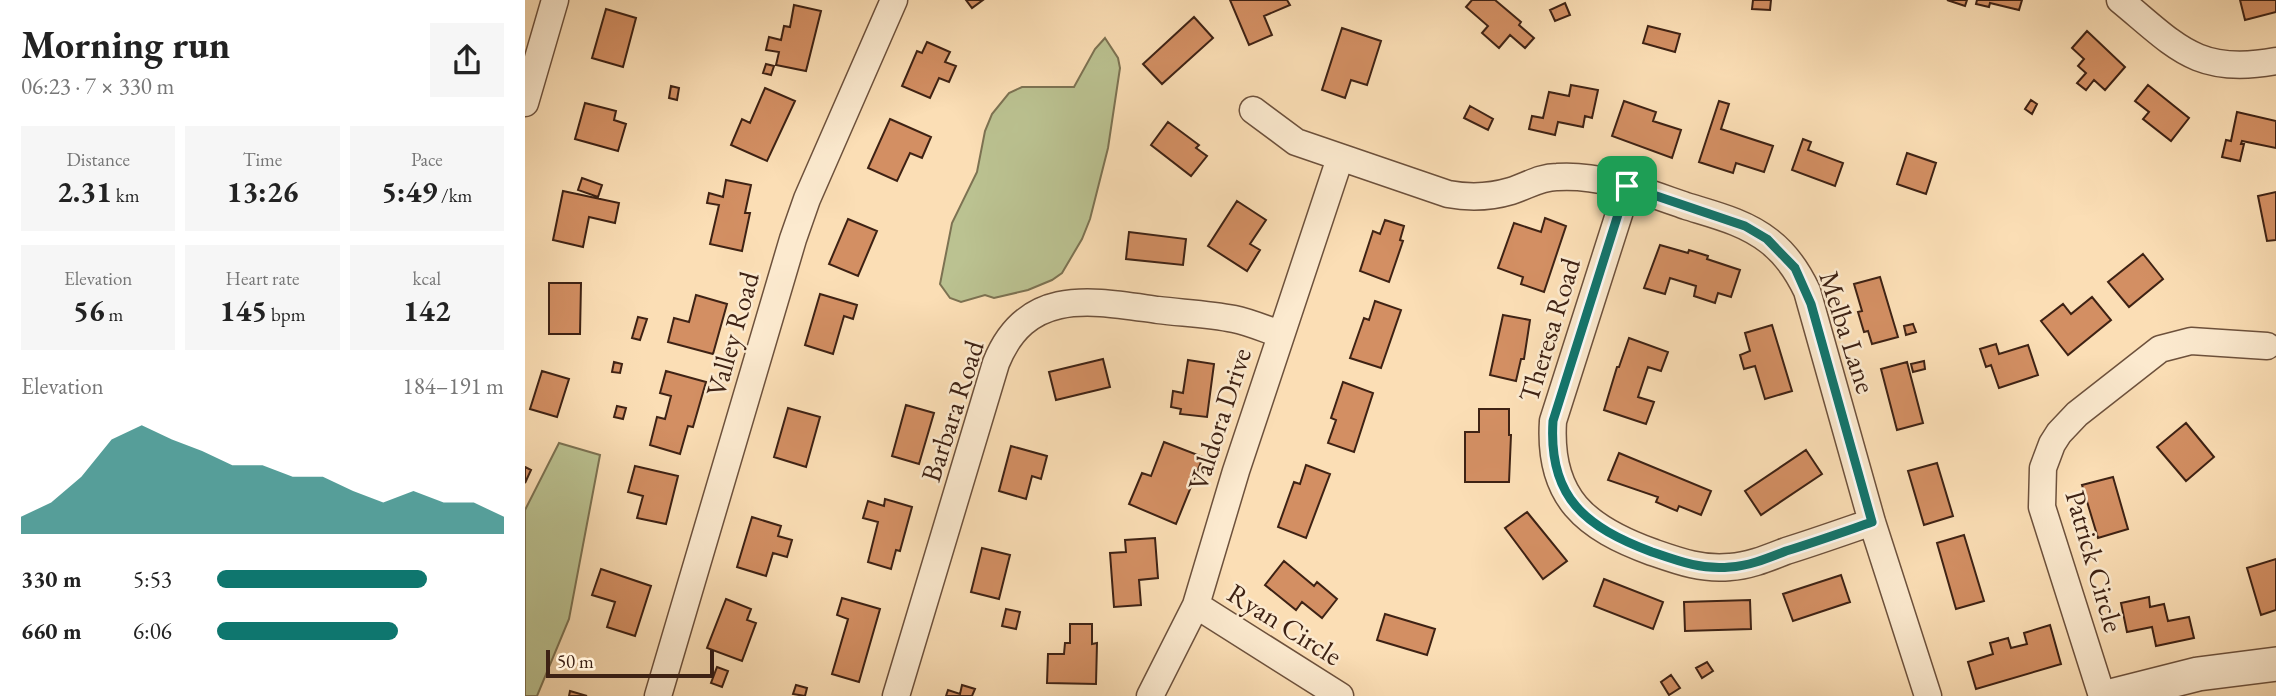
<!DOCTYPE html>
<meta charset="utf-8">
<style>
body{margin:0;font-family:"EB Garamond",serif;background:#f6f6f6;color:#222;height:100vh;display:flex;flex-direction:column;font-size:26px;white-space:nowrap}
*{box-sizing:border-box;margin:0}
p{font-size:23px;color:#767676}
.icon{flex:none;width:38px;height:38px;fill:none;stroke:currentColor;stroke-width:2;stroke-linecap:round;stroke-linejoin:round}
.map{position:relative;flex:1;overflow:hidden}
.side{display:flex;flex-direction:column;background:#fff;width:525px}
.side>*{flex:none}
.scale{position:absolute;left:21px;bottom:18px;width:168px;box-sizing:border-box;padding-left:7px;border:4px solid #3e2214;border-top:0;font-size:19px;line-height:24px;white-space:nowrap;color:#3e2214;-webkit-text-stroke:5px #fceacf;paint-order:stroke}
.pin{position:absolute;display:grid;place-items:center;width:60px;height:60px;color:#fff;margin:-30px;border-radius:14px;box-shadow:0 4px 10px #0006}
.round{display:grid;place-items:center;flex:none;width:74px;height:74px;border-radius:0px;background:#f6f6f6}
.summary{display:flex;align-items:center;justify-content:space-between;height:119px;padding:0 21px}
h1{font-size:38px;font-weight:700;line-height:52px}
.stats{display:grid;grid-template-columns:repeat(3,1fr);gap:10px;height:119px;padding:7px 21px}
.stats div{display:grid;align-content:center;border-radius:0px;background:#f6f6f6;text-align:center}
.stats b{font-size:30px;font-weight:700}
.stats small{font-size:19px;font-weight:400}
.stats p{font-size:19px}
.chart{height:196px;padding:14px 21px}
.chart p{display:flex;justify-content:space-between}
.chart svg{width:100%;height:126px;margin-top:7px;fill:#0f766e;opacity:.7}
ul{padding:0 21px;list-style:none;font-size:23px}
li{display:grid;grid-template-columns:112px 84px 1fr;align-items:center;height:52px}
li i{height:18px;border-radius:9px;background:#0f766e}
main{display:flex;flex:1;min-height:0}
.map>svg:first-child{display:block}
</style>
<main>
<section class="side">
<div class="summary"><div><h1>Morning run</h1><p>06:23 · 7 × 330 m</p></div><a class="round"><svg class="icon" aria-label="share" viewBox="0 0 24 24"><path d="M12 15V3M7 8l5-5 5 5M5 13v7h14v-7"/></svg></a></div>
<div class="stats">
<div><p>Distance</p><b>2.31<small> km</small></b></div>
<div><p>Time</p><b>13:26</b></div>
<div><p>Pace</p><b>5:49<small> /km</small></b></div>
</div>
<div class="stats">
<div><p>Elevation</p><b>56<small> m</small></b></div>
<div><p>Heart rate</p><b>145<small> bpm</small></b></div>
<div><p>kcal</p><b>142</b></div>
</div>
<div class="chart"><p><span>Elevation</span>184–191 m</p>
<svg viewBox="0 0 160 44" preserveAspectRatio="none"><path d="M0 44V38L10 33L20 24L30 11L40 6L50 11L60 15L70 20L80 20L90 24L100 24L110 29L120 33L130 29L140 33L150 33L160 38V44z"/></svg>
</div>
<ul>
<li><b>330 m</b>5:53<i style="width:73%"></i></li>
<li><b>660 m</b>6:06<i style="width:63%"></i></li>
</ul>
</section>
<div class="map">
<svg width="1751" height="696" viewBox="0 0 1751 696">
<rect width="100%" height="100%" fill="#fbdeb5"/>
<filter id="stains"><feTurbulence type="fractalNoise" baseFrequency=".00286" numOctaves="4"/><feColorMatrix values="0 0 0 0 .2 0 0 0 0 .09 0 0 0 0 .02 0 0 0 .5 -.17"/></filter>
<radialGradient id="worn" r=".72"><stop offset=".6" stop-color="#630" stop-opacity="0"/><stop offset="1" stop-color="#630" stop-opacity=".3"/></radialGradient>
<path fill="#bbc291" stroke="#7c7252" stroke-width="2" d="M580,38L593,58L595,68L583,148L565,219L557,239L537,273L527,280L503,290L469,298L460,295L436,302L425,298L415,284L427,223L452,172L460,131L467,114L484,93L497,87H549L570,49Z
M34,443L75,455L44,619L12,696H0V510Z"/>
<path fill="#d38f63" stroke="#3e2214" stroke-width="2" d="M441,0H458L447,8Z
M705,0H762L765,5L739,16L747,35L724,45Z
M947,0H970L996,22L994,25L1009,38L1000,48L985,35L974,48L957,33L963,26L941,7Z
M1228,0H1246L1245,10L1227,9Z
M1422,0H1442L1440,6Z
M1452,0H1497L1494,10L1465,3L1464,7L1451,4Z
M1715,0H1751V12L1720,20Z
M1040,3L1045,15L1030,21L1025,10Z
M269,5L296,11L281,71L251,65L254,52L241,50L244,37L256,40L259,26L265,27Z
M81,9L111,18L98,67L67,58Z
M669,17L688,38L637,84L618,64Z
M1123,26L1155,34L1150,52L1118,43Z
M817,28L856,41L842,85L826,80L820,98L797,90Z
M1562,31L1600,67L1580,90L1569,80L1561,90L1552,83L1561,73L1553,66L1559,59L1547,48Z
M402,42L425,52L420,62L431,66L424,82L414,78L405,98L377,86L392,51L397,53Z
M241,64L249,66L246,75L238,73Z
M1046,85L1073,90L1067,118L1060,116L1058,127L1033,122L1030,135L1004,129L1007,116L1018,118L1024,92L1044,96Z
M1623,85L1664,118L1646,141L1618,119L1624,112L1610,101Z
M146,86L154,88L152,100L144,98Z
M240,88L270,101L242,161L206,145L217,119L225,123Z
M1506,100L1512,104L1507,114L1500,109Z
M1099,101L1131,112L1128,121L1156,130L1147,158L1087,136Z
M1194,101L1204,104L1196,129L1248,146L1239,172L1211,163L1208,173L1174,162Z
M60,103L91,111L89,120L101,124L93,151L50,139Z
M945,106L968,119L963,130L939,118Z
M1712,112L1751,121V148L1717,141L1716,144H1719L1715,161L1697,157L1701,140L1706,141Z
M365,119L406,137L397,158L385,153L372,181L343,168Z
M643,122L674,145L671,148L682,156L666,176L626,145Z
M1278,139L1286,142L1283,150L1318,163L1310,186L1267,170Z
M1382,153L1411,163L1401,194L1372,184Z
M57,178L77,185L73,197L53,190Z
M201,180L226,185L220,213H225L217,251L185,244L194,205L182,203L184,193L198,197Z
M38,191L94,203L90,223L64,217L58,247L28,240Z
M1751,192V240L1742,241L1733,196Z
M712,201L741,220L725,244L735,250L722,271L683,246Z
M1020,218L1041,226L1019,292L996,284L998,277L973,268L989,223L1016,232Z
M323,219L352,231L333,276L304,264Z
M860,220L879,226L875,240L878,241L864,282L835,271L848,231L855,234Z
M604,232L661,239L658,265L601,259Z
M1135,245L1163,253L1164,250L1183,256L1182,259L1215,270L1206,297L1193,293L1190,303L1169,296L1171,286L1145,278L1140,294L1119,288Z
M1618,254L1638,279L1604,307L1583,282Z
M1355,277L1373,337L1347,344L1343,331L1339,332L1333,312L1337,311L1329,284Z
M24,283H56L55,334H24Z
M295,294L332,305L328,319L319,316L308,354L280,345Z
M171,295L202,304L188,354L143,342L149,318L164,322Z
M1567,297L1586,320L1543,355L1516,321L1538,304L1546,314Z
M850,301L876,310L856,368L825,358L839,318L844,320Z
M978,315L1005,320L999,359H996L991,381L965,375Z
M113,317L122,319L115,340L107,338Z
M1388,324L1391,332L1381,335L1379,326Z
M1247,325L1267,391L1240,399L1230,366L1219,369L1215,355L1225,351L1220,333Z
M1104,338L1143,352L1136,371L1123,367L1113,397L1129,402L1121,424L1079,410L1092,367H1094Z
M1471,344L1474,354L1503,345L1513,375L1474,388L1466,365L1461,367L1455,349Z
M578,359L585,387L531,400L524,372Z
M663,360L689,364L682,417L655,414L656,409L646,407L648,391L658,393Z
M1399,361L1400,369L1388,372L1386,364Z
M89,362L97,364L95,373L87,372Z
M1382,362L1398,423L1372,430L1356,369Z
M17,371L44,379L32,417L5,409Z
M141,371L181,382L168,427L163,426L155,454L125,445L132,417L140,419L146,396L135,393Z
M818,382L848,393L829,452L803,443L811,420L806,418Z
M381,405L409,413L394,464L367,456Z
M92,406L101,408L98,419L89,417Z
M263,408L295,417L281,467L249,457Z
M954,409H984V435H986L984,482H940V432H954Z
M1661,423L1689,457L1661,481L1632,447Z
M639,442L678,457L651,524L604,504L617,473L626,476Z
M486,446L522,456L516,479L507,476L501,499L474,491Z
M1281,450L1297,474L1236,515L1220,491Z
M1094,453L1186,491L1176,515L1154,506L1152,511L1131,502L1133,497L1083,480Z
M1412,463L1428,516L1399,525L1383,471Z
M781,465L805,474L781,538L753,527L769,482L775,484Z
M110,466L153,476L141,524L112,518L118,496L103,492Z
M0,467L6,470L0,483Z
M1588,477L1603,529L1573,538L1557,485Z
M360,499L387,507L375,551L371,550L366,569L343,562L353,522L338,518L343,501L359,506Z
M1002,512L1042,561L1018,579L980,528Z
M227,517L256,526L253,536L267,540L262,557L248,553L241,576L212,567Z
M1439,535L1459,601L1431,609L1412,543Z
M630,538L633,578L614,580L616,605L589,607L585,553L601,552L600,540Z
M457,548L485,555L474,599L446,592Z
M1751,559V610L1736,615L1722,568Z
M759,561L789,586L792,582L812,599L797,618L777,602L771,610L740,585Z
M76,569L126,586L110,636L82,627L90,602L67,595Z
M1316,575L1325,602L1268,621L1258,594Z
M1079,579L1138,602L1128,629L1069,606Z
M1624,597L1625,607L1639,604L1643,621L1664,617L1669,638L1631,646L1627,627L1602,632L1596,603Z
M317,598L355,609L334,682L307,674L323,619L312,615Z
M201,599L226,609L222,620L231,623L217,661L182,648Z
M1225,600L1226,629L1160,631L1159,602Z
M481,609L495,612L491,629L477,626Z
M860,614L910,629L902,655L852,640Z
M545,624H567V644L572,643L571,684L522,683L523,654H539L540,643H545Z
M1525,625L1536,664L1451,689L1443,662L1468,654L1465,643L1483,638L1486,648L1502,644L1499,633Z
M1182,662L1188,671L1177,678L1171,668Z
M192,667L203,671L197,687L186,683Z
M1146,675L1155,688L1144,695L1136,682Z
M271,685L282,688L280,696L268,694Z
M437,685L450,689L447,696H421L423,690L435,694Z
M45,691L62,696H44Z"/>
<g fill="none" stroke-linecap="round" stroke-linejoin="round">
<defs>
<path id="minor" d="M1595,0C1651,46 1672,76 1751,61
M0,103L30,0
M728,110L771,142L923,194C945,198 966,197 986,191C1002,186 1015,177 1032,177C1077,174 1120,192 1161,206C1190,215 1220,222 1244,241C1261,254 1273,272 1282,291L1347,522L1403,696
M1103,186L1028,421C1023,498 1061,528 1127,552C1153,561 1177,570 1205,567C1224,566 1243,558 1261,551C1290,542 1318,532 1347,522
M671,605L815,696
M133,696L268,239L282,199L369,0
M371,696L471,363C502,286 568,301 633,310C658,313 684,314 709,319C724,322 740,329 755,334
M625,696L671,605L711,471L815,158
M1577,696L1517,507L1518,468L1527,444L1534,433L1552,414L1635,349L1666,341L1742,346"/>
<path id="tertiary" d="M1586,696L1673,674L1751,664"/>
</defs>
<use href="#minor" stroke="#6d513c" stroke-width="29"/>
<use href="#tertiary" stroke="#6d513c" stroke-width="36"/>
<use href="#minor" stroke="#fceacf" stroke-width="26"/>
<use href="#tertiary" stroke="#fceacf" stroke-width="33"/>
</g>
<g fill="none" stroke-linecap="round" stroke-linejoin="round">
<defs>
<path id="route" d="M1102,186L1220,226L1242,239L1270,268L1286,304L1347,522C1318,532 1290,542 1261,551C1243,558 1224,566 1205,567C1177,570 1153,561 1127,552C1061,527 1023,498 1028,421Z"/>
</defs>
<use href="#route" stroke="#fff" stroke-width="14"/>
<use href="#route" stroke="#0f766e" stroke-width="9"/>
</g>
<g text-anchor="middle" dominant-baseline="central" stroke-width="5" stroke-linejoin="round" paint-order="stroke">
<g font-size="28" fill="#3e2214" stroke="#fceacf">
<text transform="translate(1024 330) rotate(-73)">Theresa Road</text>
<text transform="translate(1323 332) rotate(72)">Melba Lane</text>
<text transform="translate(207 334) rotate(-74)">Valley Road</text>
<text transform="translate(427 411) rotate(-72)">Barbara Road</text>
<text transform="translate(694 419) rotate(-72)">Valdora Drive</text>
<text transform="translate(1570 561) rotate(74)">Patrick Circle</text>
<text transform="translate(760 624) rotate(32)">Ryan Circle</text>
</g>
</g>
<rect width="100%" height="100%" filter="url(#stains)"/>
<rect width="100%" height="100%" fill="url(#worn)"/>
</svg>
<div class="scale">50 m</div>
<div class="pin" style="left:1102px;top:186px;background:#1e9e55"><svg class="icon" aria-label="arrive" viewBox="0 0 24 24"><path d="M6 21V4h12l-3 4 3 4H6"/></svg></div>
</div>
</main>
